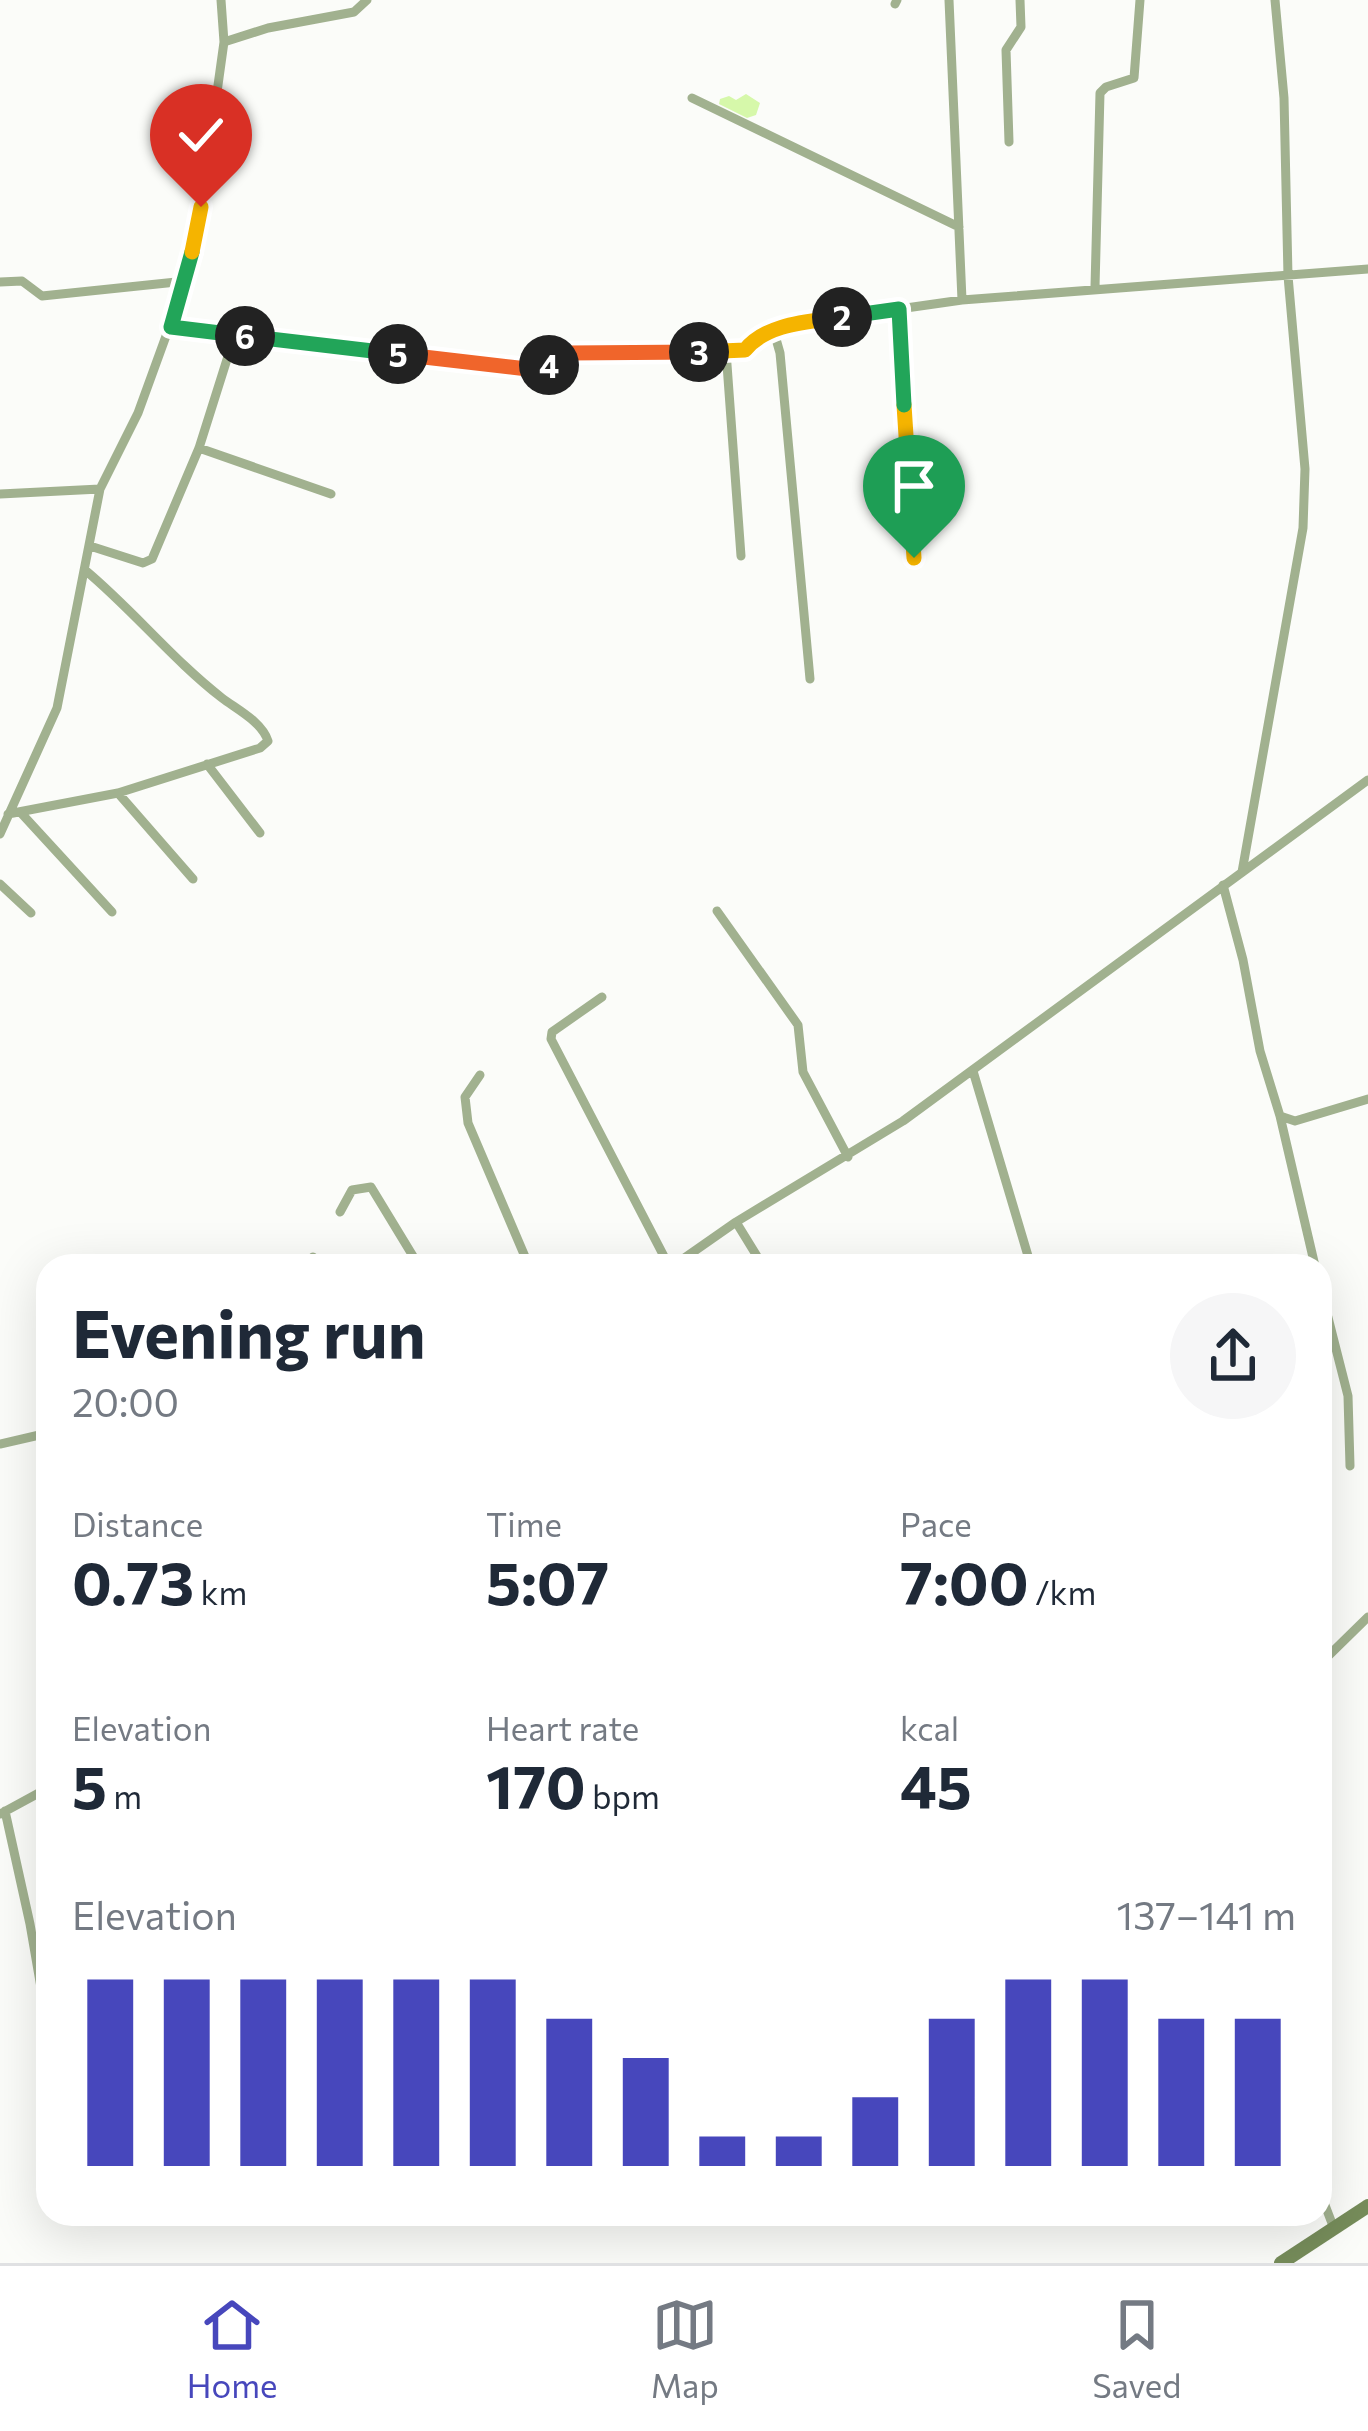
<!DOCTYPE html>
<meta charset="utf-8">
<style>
body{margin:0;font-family:Commissioner,sans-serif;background:#f6f6f7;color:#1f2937;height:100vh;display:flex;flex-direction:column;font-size:45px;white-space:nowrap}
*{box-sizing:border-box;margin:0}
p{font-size:39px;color:#747a83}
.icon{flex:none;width:66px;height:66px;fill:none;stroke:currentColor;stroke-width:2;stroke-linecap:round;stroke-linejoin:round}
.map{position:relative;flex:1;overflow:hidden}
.sheet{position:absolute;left:36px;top:1254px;width:1296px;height:972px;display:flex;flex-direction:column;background:#fff;border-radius:36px;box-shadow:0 12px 48px #0002}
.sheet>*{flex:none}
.pin{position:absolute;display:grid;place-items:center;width:102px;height:102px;color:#fff;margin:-123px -51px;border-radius:50% 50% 50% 0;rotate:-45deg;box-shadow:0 0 12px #0007}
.pin .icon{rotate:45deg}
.km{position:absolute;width:60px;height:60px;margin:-30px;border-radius:50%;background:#222;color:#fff;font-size:33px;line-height:60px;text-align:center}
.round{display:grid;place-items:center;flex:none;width:126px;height:126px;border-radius:63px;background:#f6f6f7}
.headline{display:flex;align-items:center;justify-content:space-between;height:204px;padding:0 36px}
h1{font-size:66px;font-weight:700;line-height:90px}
.stats{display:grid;grid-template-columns:repeat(3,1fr);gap:18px;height:204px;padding:12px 36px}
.stats div{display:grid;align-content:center}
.stats b{font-size:60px;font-weight:700}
.stats small{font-size:33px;font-weight:400}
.stats p{font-size:33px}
.chart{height:336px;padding:24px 36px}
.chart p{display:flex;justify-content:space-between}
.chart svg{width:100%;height:216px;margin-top:12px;stroke:#4747bc;stroke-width:6}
.menu{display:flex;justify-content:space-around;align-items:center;height:168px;border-top:3px solid #e0e1e3;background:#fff;font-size:33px;color:#747a83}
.menu a{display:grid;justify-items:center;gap:6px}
.menu .current{color:#4747bc}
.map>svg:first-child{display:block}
</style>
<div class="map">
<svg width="1368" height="2263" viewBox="0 0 1368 2263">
<rect width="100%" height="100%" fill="#fbfcf9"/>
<path fill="#d6f8aa" d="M746,94L760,103L756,115L747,118L719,104L720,99L729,96L736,100Z"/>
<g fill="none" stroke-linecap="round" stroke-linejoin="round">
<path stroke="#a1b18f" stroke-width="9" d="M221,0L224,42
M949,0L962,300
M895,4L897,0
M692,98L959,227
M1009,142L1006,50L1021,27L1020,0
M0,282L22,281L42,296L186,281
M1095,287L1100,93L1106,87L1134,78L1140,0
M899,309L914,558
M171,327L536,370L568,353L745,350L758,334L774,332
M726,351L741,556
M199,448L331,494
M0,494L100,489
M90,546L143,563L152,559L199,448L235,334
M810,679L780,353L774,332L787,325L962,300L1368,269
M207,764L260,833
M118,793L193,879
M8,814L118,793L260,748L268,741C262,722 238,710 222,698C173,660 133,610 85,570
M22,814L112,912
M0,834L57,708L100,489L138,413L186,281L201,207L224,42L268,28L354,12L367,0
M1242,872L1303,528L1305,469L1288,276L1284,98L1275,0
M0,884L31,913
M1223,885L1243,960L1260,1051L1280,1116L1295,1121L1368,1099
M717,911L798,1025L803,1072L848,1157
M602,997L552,1032L551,1039L669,1266
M973,1071L1031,1266
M480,1075L465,1097L468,1123L529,1266
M1280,1116L1315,1266
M340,1212L352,1190L371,1187L419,1266
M736,1222L763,1266
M313,1257L316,1266
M673,1266L736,1222L903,1121L1368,780
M1320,1286L1348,1396L1350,1466
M0,1444L48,1433
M1320,1664L1368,1617
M5,1811L30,1924L48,2028
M0,1814L48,1788
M1320,2192L1333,2226"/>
<path stroke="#768c5a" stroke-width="14" d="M1281,2263L1368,2206"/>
</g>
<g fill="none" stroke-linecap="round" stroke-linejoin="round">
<defs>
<path id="split-1" d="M904,405L914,558"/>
<path id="split-2" d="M842,317L899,309L904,405"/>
<path id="split-3" d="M699,352L745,350C767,323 808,322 842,317"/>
<path id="split-4" d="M549,365L568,353L699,352"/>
<path id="split-5" d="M398,354L536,370L549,365"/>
<path id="split-6" d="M245,336L398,354"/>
<path id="split-7" d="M192,252L171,327L245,336"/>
<path id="split-8" d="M192,252L201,207"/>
</defs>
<use href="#split-1" stroke="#fff" stroke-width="24"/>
<use href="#split-2" stroke="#fff" stroke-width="24"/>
<use href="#split-3" stroke="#fff" stroke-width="24"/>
<use href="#split-4" stroke="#fff" stroke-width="24"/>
<use href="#split-5" stroke="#fff" stroke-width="24"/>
<use href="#split-6" stroke="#fff" stroke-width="24"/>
<use href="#split-7" stroke="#fff" stroke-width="24"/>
<use href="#split-8" stroke="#fff" stroke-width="24"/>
<use href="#split-1" stroke="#f5b400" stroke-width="15"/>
<use href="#split-2" stroke="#22a559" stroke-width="15"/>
<use href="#split-3" stroke="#f5b400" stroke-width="15"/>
<use href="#split-4" stroke="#f0652b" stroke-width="15"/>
<use href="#split-5" stroke="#f0652b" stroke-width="15"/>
<use href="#split-6" stroke="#22a559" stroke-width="15"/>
<use href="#split-7" stroke="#22a559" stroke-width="15"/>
<use href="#split-8" stroke="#f5b400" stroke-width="15"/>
</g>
</svg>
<div class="pin" style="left:914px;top:558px;background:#1e9e55"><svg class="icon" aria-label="arrive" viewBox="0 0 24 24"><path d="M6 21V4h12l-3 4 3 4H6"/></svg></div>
<div class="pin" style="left:201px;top:207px;background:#d93025"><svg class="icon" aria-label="check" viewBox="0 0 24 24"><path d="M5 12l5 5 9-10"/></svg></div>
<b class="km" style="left:842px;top:317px">2</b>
<b class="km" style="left:699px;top:352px">3</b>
<b class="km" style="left:549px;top:365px">4</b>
<b class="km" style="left:398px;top:354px">5</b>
<b class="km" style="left:245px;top:336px">6</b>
<section class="sheet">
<div class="headline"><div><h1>Evening run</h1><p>20:00</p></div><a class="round"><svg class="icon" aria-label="share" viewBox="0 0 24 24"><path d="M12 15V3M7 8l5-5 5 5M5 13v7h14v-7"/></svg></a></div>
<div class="stats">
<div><p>Distance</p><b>0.73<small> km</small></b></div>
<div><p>Time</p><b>5:07</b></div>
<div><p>Pace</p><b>7:00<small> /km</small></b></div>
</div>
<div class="stats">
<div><p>Elevation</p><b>5<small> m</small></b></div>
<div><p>Heart rate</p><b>170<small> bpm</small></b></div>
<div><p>kcal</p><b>45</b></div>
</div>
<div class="chart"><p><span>Elevation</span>137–141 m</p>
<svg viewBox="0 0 160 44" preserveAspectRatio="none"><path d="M5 44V6M15 44V6M25 44V6M35 44V6M45 44V6M55 44V6M65 44V14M75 44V22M85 44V38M95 44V38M105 44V30M115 44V14M125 44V6M135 44V6M145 44V14M155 44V14"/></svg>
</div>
</section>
</div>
<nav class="menu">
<a class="current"><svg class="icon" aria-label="home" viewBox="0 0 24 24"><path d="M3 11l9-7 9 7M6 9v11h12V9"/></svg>Home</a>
<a><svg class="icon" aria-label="map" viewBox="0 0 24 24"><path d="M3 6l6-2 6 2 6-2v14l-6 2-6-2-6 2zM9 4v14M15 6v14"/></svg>Map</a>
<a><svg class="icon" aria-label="saved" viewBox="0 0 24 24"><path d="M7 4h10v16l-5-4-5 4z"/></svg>Saved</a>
</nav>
